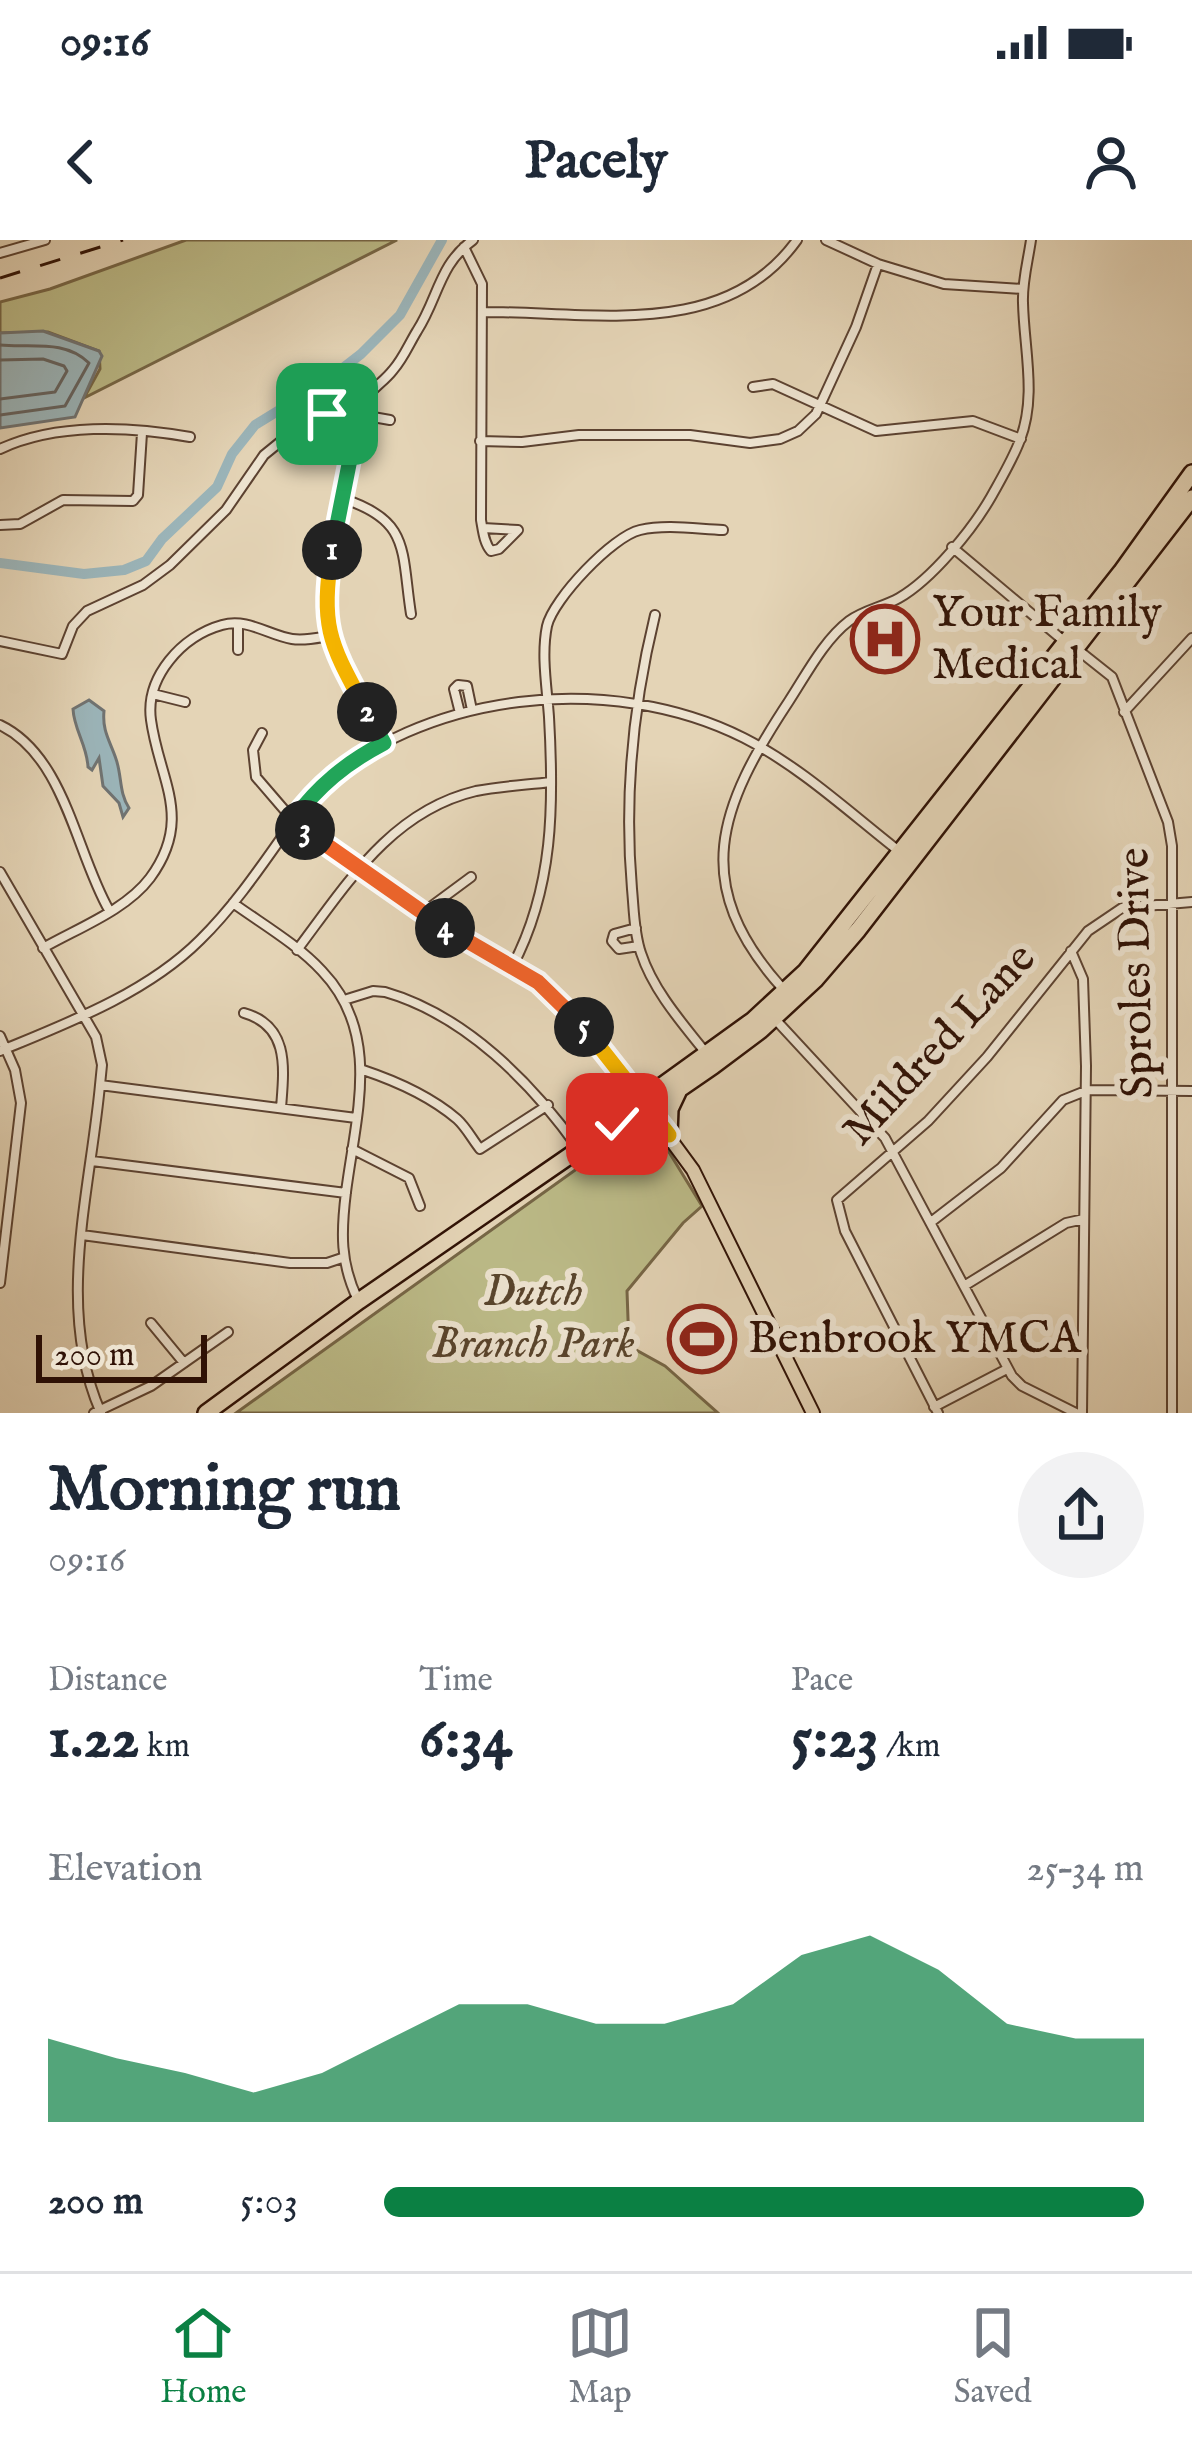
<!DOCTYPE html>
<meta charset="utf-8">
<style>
body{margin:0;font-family:"IM FELL English",serif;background:#f2f2f3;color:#1f2937;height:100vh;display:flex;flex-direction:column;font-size:45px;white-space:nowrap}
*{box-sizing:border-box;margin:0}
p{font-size:39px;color:#747a83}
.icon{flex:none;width:66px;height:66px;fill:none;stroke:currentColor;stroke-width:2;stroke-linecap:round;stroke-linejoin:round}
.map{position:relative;height:1173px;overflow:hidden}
.details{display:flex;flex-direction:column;background:#fff;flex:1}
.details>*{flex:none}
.scale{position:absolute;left:36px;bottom:30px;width:171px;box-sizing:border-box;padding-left:12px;border:6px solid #2f1105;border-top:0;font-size:33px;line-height:42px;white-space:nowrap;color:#2f1105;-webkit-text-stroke:9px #ede3d0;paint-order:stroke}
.pin{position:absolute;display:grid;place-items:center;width:102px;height:102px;color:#fff;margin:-51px;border-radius:24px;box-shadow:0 6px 18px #0006}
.km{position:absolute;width:60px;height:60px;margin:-30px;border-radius:50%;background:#222;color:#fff;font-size:33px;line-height:60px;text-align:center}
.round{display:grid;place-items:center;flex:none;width:126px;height:126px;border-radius:63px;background:#f2f2f3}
.overview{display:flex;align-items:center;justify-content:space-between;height:204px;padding:0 48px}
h1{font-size:66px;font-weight:700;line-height:90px}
.metrics{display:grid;grid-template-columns:repeat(3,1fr);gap:18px;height:204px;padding:12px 48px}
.metrics div{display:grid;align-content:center}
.metrics b{font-size:60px;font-weight:700}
.metrics small{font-size:33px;font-weight:400}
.metrics p{font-size:33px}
.chart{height:336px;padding:24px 48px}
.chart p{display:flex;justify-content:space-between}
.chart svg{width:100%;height:216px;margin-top:12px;fill:#0b8043;opacity:.7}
ul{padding:0 48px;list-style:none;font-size:39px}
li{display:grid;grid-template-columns:192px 144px 1fr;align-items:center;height:90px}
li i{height:30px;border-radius:15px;background:#0b8043}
.status{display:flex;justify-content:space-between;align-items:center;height:84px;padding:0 60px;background:#fff;direction:ltr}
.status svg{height:33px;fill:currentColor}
header{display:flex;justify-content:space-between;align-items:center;height:156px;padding:0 48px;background:#fff;font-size:54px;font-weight:700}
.dock{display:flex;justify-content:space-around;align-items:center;height:168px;border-top:3px solid #e0e1e3;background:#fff;font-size:33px;color:#747a83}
.dock a{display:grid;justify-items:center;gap:6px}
.dock .on{color:#0b8043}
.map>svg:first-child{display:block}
</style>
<div class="status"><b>09:16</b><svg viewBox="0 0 49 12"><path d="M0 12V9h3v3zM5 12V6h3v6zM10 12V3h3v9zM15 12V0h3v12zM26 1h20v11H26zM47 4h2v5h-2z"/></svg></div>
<header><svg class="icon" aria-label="back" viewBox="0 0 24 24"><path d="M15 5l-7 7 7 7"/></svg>Pacely<svg class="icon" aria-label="person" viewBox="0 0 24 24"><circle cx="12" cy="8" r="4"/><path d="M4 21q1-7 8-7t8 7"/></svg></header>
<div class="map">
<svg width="1192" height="1173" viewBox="0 0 1192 1173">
<rect width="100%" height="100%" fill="#e4d4b6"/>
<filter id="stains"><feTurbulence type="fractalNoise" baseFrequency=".00167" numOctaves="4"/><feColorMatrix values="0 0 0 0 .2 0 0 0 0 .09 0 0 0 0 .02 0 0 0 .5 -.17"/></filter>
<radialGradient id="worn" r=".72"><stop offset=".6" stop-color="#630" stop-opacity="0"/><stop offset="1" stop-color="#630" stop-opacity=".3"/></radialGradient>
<path fill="#bcbb88" stroke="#766646" stroke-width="3" d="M186,0H397L84,158L100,129L99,111L48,92L0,93V62L50,49Z
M638,885L664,904L702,966L683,983L627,1051L629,1106L665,1126L718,1173H236Z"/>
<path fill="#9bb5ba" stroke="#707372" stroke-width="3" d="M43,91L99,111L102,116L75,177L0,188V93Z
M89,460L104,471C102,491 110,501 116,519C122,536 119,553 129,568L123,577L119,563L103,546L99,518L92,530L88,527C87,505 74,490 73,469Z"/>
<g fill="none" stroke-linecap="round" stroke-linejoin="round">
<path stroke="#656360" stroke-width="3" d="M0,105C30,108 65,99 89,123L65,166L0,175
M0,120L43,119L64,126L67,131L55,152L0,159"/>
<path stroke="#9bb5ba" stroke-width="10" d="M0,323L84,334L124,330L146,321L162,299L217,247L232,214L255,185L325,142L361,114L400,75L442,0"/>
<defs>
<path id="minor" d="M826,0L878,24L944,44L1023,49
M464,7L482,44L481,280C483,291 484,303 491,311L499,309L518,290L483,288
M0,13L45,0
M482,72C590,71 724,102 797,0
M753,147L773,144L876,191L973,181L1021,199
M480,201L522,202L579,195H690L750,203L780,199L798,191L816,174L856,87L878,24
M0,209C56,183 129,186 190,197
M341,258C411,280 401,310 411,374
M0,285L20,284L63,260L133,261L138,255L142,193
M952,307L1065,402
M655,375C633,465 624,557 632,649C634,670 634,693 641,713C653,750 682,783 706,813
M238,384V410
M0,401L62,414L73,386L87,371L143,345L170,325L226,270L264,215L280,202L339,171L390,180
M1078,410L1112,437L1168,582L1172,606V1173
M153,454L185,462
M1124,472L1192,398
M460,473L454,449L458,445L467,446L472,470
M0,485C65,516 76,613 109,670
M262,493L253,510L256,537L293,580L421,674L549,750L641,859
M384,503C367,473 336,430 329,398C321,360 345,198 362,164C370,149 383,143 393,130C403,119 409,104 417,91C438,59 439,24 473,0
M0,632L96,797L102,825L100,845C90,953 55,1069 101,1173
M233,663C262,684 297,704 322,731C382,794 356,874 346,952C341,992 340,1023 358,1060
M421,674L471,637
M636,688L614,694L612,701L619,709L639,706
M43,708C78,688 126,670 150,638C194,578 159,540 151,480C145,437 182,396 222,385C248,378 268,395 292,399C305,401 317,398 329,396
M297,710C346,645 391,571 476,551C501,546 526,545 551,542
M1071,711L1083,739L1086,826L1082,1173
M512,727C554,648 554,564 549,477C547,448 541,415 547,386C553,359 613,296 640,290C666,284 697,289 723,290
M783,749C688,644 719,567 789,461C806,435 824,400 849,381C864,370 883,367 899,358C932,339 972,290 991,257C1001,239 1013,219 1020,200C1037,156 1024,109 1023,63C1022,42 1028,21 1031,0
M344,760L373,751L385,752C465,775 532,843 578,908
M244,773C290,786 284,829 281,868
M774,778L885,898L1012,1136L1022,1146L1076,1173
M0,796L15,830L21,863L0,1043
M0,811C68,783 147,753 200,700C243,658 276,603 312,555C421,450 611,431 744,498C801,527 850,573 900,612
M363,830C396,841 430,856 457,879C466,887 472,899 480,909L548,865
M100,845L356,878
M352,909L409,938L420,966
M92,921L346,953
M931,982L1001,928L1063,860L1088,850L1192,851
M82,995L290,1023H327L342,1018
M964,1046L1066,983L1084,979
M151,1083L184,1123
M934,1167L1007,1129
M94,1173L151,1146L228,1092
M938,1173L845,991L837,960L928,881L987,817L1088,691L1122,668L1192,662"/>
<path id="major" d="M646,866L693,930L813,1173
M618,884H642L668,895"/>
<path id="highway" d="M636,870L642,860L753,780L806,731L1121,332L1192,233
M669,895L670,869L678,852
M206,1173L359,1061L636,870H649L713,826L761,790L815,740L858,690L1192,258"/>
</defs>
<use href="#minor" stroke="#5c4231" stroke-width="12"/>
<use href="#major" stroke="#2f1105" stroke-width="16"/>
<use href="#highway" stroke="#2f1105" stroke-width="20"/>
<use href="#minor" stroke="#ede3d0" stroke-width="8"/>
<use href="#major" stroke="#e4d4b6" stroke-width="12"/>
<use href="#highway" stroke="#e4d4b6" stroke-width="15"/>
<path stroke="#2f1105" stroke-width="3" stroke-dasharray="21 21" stroke-linecap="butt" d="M0,38L123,0"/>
</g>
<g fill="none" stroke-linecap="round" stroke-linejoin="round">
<defs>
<path id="split-1" d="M327,174L339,171L359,174L332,310"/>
<path id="split-2" d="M332,310C320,390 330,403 367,472"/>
<path id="split-3" d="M305,590L293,580C318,546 346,523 384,503L367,472"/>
<path id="split-4" d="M305,590L445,688"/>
<path id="split-5" d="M445,688L538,742L584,787"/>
<path id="split-6" d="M584,787L669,895L642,884H617"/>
</defs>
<use href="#split-1" stroke="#fff" stroke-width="24"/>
<use href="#split-2" stroke="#fff" stroke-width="24"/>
<use href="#split-3" stroke="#fff" stroke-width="24"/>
<use href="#split-4" stroke="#fff" stroke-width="24"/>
<use href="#split-5" stroke="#fff" stroke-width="24"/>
<use href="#split-6" stroke="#fff" stroke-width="24"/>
<use href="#split-1" stroke="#22a559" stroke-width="15"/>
<use href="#split-2" stroke="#f5b400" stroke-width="15"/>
<use href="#split-3" stroke="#22a559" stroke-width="15"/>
<use href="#split-4" stroke="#f0652b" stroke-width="15"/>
<use href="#split-5" stroke="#f0652b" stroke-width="15"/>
<use href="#split-6" stroke="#f5b400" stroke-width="15"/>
</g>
<defs>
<symbol id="hospital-ring" viewBox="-11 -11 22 22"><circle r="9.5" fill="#ede3d0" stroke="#8f2418" stroke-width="1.5"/><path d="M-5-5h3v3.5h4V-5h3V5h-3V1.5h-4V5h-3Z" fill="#8f2418"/></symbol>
<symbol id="stadium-ring" viewBox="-11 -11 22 22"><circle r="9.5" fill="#ede3d0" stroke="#8f2418" stroke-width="1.5"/><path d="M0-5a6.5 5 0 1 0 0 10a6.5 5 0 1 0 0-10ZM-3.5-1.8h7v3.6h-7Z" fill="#8f2418"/></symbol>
</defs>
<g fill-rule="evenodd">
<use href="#hospital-ring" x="847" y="361" width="76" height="76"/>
<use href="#stadium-ring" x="664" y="1061" width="76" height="76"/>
</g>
<g text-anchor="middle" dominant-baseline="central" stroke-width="12" stroke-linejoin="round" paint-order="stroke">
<g font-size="45" fill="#2f1105" stroke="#ede3d0" text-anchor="start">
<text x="932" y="373">Your Family<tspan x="932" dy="52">Medical</tspan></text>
<text x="748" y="1099">Benbrook YMCA</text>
</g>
<g font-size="45" fill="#2f1105" stroke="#ede3d0">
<text transform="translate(1137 733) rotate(-91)">Sproles Drive</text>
<text transform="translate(940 805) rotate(-47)">Mildred Lane</text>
</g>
<g font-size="45" font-style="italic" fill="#59442c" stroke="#ede3d0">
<text x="533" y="1052">Dutch<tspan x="533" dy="52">Branch Park</tspan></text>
</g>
</g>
<rect width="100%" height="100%" filter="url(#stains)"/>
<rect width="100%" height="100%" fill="url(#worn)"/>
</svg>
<div class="scale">200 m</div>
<div class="pin" style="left:327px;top:174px;background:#1e9e55"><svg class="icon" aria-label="arrive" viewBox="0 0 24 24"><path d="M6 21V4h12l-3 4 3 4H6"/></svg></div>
<div class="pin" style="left:617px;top:884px;background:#d93025"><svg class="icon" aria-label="check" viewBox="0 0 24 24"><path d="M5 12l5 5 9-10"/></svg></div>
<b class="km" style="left:332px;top:310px">1</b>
<b class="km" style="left:367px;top:472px">2</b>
<b class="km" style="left:305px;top:590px">3</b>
<b class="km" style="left:445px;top:688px">4</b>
<b class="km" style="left:584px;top:787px">5</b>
</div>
<section class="details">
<div class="overview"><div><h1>Morning run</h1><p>09:16</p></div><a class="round"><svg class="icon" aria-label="share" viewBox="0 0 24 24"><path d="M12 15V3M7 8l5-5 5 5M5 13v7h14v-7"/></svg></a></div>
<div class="metrics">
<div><p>Distance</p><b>1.22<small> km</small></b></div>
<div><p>Time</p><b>6:34</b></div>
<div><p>Pace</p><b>5:23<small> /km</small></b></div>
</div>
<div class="chart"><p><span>Elevation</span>25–34 m</p>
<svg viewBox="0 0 160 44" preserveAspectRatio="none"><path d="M0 44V27L10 31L20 34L30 38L40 34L50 27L60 20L70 20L80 24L90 24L100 20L110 10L120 6L130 13L140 24L150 27L160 27V44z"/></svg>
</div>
<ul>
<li><b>200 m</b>5:03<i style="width:100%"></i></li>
</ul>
</section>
<nav class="dock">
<a class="on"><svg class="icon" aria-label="home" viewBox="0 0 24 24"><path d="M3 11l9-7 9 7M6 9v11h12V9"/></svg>Home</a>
<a><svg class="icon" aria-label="map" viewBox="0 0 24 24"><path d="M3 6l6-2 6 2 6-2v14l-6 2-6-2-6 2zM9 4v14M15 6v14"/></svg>Map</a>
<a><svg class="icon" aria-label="saved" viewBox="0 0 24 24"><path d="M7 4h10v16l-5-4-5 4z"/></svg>Saved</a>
</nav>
